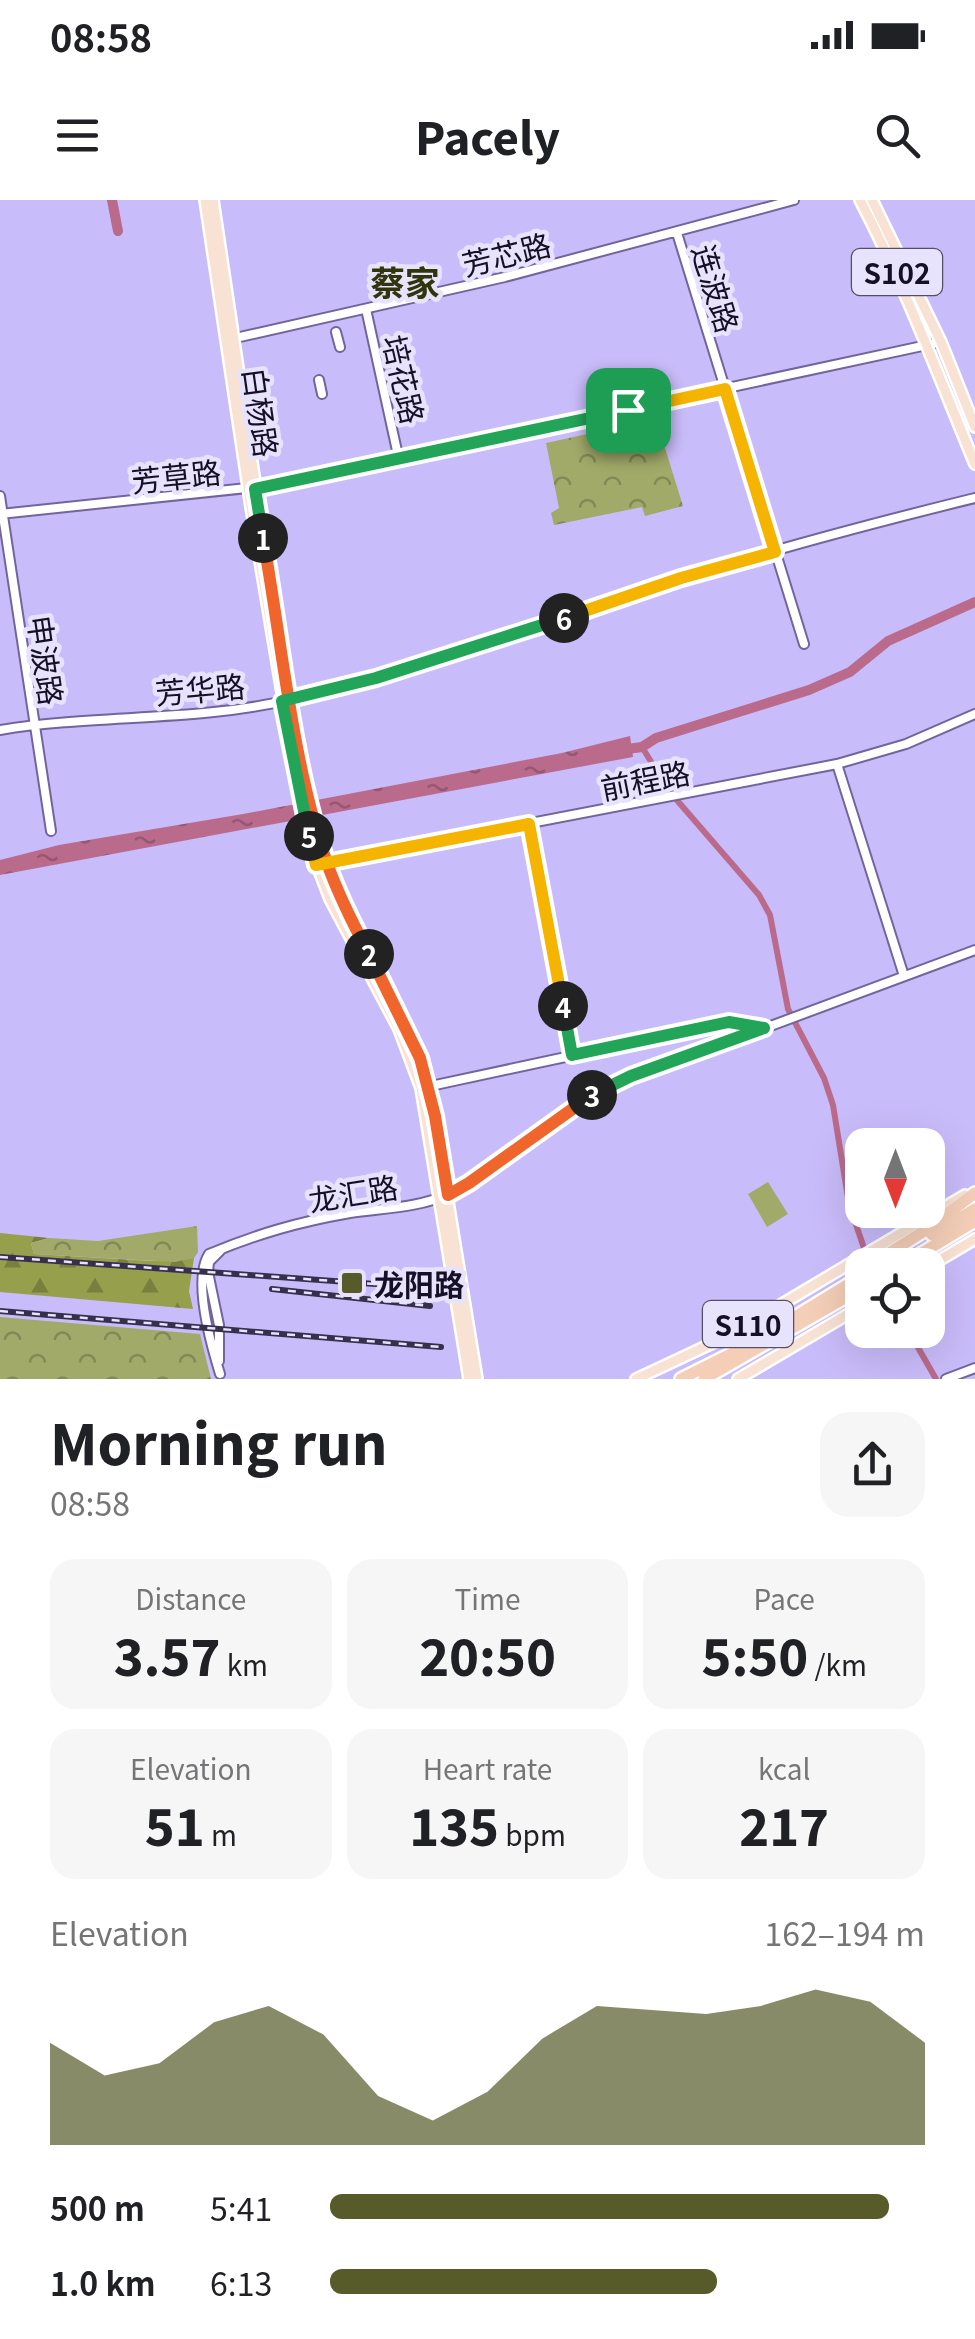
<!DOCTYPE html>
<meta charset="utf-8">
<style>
body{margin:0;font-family:Georgia,"Noto Sans SC",serif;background:#f6f6f6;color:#202124;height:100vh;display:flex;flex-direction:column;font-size:38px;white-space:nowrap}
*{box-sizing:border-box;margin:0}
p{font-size:32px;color:#757577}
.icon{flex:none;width:55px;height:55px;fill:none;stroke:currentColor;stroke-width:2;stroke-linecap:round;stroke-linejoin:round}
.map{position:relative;height:1179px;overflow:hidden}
.details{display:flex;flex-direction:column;background:#fff;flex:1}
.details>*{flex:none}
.needle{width:65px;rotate:180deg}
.fabs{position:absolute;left:845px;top:928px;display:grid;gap:20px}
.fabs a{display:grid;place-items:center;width:100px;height:100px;border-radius:20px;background:#fff;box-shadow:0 10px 40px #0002;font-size:50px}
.pin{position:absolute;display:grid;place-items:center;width:85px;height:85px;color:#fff;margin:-42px;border-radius:20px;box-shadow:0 5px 15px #0006}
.km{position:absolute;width:50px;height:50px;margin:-25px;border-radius:50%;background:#222;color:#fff;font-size:28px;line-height:50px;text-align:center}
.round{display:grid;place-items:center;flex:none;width:105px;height:105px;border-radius:30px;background:#f6f6f6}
.headline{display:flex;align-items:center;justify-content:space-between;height:170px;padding:0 50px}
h1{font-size:55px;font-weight:800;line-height:75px}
.metrics{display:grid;grid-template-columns:repeat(3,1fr);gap:15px;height:170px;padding:10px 50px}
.metrics div{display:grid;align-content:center;border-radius:25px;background:#f6f6f6;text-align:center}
.metrics b{font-size:50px;font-weight:800}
.metrics small{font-size:28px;font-weight:400}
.metrics p{font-size:28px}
.chart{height:280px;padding:20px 50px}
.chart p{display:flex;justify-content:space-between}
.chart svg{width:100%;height:180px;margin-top:10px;fill:#565b29;opacity:.7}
ul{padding:0 50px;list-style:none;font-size:32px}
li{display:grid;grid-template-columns:160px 120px 1fr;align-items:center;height:75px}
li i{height:25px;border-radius:12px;background:#565b29}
.status{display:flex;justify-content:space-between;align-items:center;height:70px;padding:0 50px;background:#fff;direction:ltr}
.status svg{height:28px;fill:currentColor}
header{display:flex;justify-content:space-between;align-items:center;height:130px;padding:0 50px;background:#fff;font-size:45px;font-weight:800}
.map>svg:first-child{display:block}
</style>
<div class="status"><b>08:58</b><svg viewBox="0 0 49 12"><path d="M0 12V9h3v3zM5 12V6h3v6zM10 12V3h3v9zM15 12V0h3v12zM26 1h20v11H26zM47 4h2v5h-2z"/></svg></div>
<header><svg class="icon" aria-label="menu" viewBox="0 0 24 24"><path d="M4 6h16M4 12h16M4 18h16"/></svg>Pacely<svg class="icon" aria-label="search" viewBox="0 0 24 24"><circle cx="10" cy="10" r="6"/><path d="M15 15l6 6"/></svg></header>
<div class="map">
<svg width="975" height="1179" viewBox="0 0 975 1179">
<defs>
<pattern id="forest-firs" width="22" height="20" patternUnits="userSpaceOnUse" patternTransform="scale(2.5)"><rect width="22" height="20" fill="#969f4c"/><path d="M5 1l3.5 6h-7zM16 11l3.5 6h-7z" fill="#79803f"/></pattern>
<pattern id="park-crowns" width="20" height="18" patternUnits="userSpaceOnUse" patternTransform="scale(2.5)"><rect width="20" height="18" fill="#a2aa69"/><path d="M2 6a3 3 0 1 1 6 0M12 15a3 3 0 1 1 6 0" fill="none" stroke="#838956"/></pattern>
<pattern id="water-ripples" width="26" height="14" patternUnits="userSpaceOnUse" patternTransform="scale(2.5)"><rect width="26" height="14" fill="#ba6b8c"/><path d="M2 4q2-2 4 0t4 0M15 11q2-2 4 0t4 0" fill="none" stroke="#965772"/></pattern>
</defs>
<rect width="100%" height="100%" fill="#c9bcfa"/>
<path fill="url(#forest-firs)" d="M0,1033L49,1038L31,1043L34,1054L152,1061L194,1058L189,1091L193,1109L0,1092Z"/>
<path fill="url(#park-crowns)" d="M656,219L683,306L645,316L642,307L554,325L551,313L559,308L546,243Z
M197,1026L198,1052L194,1058L175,1062L34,1054L31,1043L49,1038L98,1041Z
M0,1117L200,1134L211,1179H0Z"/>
<path fill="#a2aa69" d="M768,982L788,1014L767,1027L748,994Z"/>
<path fill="url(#water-ripples)" d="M630,536L633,557L0,675V660L59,645L243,614L562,553Z"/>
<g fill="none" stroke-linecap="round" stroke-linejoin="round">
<path stroke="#ba6b8c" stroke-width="6" d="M642,547L669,591L759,695L770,715L788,809L824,878L833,905L849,1004L866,1054
M908,1130L936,1179"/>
<path stroke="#ba6b8c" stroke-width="10" d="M112,0L118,31
M620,550L642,547L656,538L809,490L850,472L888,441L975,402"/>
<defs>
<path id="minor" d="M677,33L804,444
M366,109L399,260
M336,132L340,147
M231,139L505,77L794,0
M319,180L322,194
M0,296L51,631
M0,314L276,285L941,142
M0,530C97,514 198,522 293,499C428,466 552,418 683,378C779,348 877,322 975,298
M837,564L904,776
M529,624L572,855
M323,663L837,564L906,544L975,514
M426,887L729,822L764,827
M219,1161V1125L208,1072L209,1062L220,1051
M220,1174C211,1145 192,1080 209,1054C257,1034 298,1022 350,1013C383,1008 418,1008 449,994C503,971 553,914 609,886L975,750
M946,1179L975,1168"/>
<path id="major" d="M205,0L251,307L300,600L317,665L330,699L399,829L421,888L469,1179
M213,0L267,363
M860,0C905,86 938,175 975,264
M872,0L941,142L975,227
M284,467L309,594L326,662L340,696L404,823L429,886L477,1179
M928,1067L975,1039
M636,1179L730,1135L965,995
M738,1179L862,1106"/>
<path id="highway" d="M932,1035L975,1009
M870,1065L929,1028L975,993
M902,1065L975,1021
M681,1179L749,1145L862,1076
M704,1179L862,1088"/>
</defs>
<use href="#minor" stroke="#72659c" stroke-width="12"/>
<use href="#major" stroke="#fff" stroke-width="14"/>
<use href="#highway" stroke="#fff" stroke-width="16"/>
<use href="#minor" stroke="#fff" stroke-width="8"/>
<use href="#major" stroke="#f8e2d4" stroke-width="9"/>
<use href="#highway" stroke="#f4ceb7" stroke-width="11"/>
<defs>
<path id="rail" d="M0,1057L431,1088
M272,1089L430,1106
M0,1111L441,1147"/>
</defs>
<use href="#rail" stroke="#37304d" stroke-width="6"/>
<use href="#rail" stroke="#e8e3fc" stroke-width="2.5" stroke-dasharray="8" stroke-linecap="butt"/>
</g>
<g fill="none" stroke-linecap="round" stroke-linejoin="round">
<defs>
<path id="split-1" d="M263,338L255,289L628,210"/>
<path id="split-2" d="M263,338C282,443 292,563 327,663C338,694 353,724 369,754"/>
<path id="split-3" d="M369,754L420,858L435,916L448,995L469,983L592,895"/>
<path id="split-4" d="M563,806L572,855L729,822L764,828L631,876L592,895"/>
<path id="split-5" d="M309,636L316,665L529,624L563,806"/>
<path id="split-6" d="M309,636L282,501L376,478L564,418"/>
<path id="split-7" d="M564,418L681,378L775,352L725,189L628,210"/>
</defs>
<use href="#split-1" stroke="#fff" stroke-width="20"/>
<use href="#split-2" stroke="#fff" stroke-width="20"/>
<use href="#split-3" stroke="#fff" stroke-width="20"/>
<use href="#split-4" stroke="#fff" stroke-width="20"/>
<use href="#split-5" stroke="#fff" stroke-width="20"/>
<use href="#split-6" stroke="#fff" stroke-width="20"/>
<use href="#split-7" stroke="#fff" stroke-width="20"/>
<use href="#split-1" stroke="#22a559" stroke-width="12"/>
<use href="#split-2" stroke="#f0652b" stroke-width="12"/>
<use href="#split-3" stroke="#f0652b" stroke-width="12"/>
<use href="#split-4" stroke="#22a559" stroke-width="12"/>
<use href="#split-5" stroke="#f5b400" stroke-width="12"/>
<use href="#split-6" stroke="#22a559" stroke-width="12"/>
<use href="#split-7" stroke="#f5b400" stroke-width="12"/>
</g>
<rect fill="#565b29" stroke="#e8e3fc" stroke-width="4" x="340" y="1071" width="24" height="24" rx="5"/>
<g text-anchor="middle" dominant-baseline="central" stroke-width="9" stroke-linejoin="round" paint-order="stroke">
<g fill="#e8e3fc" stroke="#554f66" stroke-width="2.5">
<rect x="852" y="49" width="90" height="46" rx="8"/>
<rect x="703" y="1101" width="90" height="46" rx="8"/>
</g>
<g font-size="28" font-weight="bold" fill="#161026">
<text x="897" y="72">S102</text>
<text x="748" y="1124">S110</text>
</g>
<g font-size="30" fill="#161026" stroke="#e8e3fc">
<text transform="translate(506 53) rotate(-14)">芳芯路</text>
<text transform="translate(717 88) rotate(73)">连波路</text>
<text transform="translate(405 179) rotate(77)">培花路</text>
<text transform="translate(262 212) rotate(82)">白杨路</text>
<text transform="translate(176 275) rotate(-6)">芳草路</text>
<text transform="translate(47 460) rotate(82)">申波路</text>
<text transform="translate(200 488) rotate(-5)">芳华路</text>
<text transform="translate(645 579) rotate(-11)">前程路</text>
<text transform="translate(353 992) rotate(-9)">龙汇路</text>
</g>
<g font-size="30" font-weight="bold" fill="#161026" stroke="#e8e3fc" text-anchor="start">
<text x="374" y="1083">龙阳路</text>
</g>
<g font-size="35" font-weight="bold" fill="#31350c" stroke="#e8e3fc">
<text x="405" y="80">蔡家</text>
</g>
</g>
</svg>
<div class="fabs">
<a><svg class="needle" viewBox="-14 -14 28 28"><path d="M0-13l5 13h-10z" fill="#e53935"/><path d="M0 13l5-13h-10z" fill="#757577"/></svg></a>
<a><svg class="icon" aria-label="locate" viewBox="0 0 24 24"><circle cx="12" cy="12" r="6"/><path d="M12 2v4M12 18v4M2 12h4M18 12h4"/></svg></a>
</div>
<div class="pin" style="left:628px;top:210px;background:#1e9e55"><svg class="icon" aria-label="arrive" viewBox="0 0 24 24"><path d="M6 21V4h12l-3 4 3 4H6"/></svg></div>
<b class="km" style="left:263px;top:338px">1</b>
<b class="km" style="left:369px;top:754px">2</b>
<b class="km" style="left:592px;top:895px">3</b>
<b class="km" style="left:563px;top:806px">4</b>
<b class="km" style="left:309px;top:636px">5</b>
<b class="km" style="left:564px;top:418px">6</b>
</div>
<section class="details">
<div class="headline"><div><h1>Morning run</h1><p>08:58</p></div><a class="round"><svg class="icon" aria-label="share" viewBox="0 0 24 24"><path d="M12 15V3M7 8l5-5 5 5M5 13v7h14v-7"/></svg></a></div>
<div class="metrics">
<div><p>Distance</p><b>3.57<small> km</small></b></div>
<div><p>Time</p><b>20:50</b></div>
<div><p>Pace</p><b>5:50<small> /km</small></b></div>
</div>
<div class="metrics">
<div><p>Elevation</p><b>51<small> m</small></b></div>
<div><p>Heart rate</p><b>135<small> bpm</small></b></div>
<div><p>kcal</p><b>217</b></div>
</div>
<div class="chart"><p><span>Elevation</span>162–194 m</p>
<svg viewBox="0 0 160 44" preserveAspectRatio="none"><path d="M0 44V19L10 27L20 24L30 14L40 10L50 17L60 32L70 38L80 31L90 18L100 10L110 11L120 12L130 10L140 6L150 9L160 19V44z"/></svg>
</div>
<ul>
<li><b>500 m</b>5:41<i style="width:94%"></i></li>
<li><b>1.0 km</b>6:13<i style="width:65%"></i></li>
</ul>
</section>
